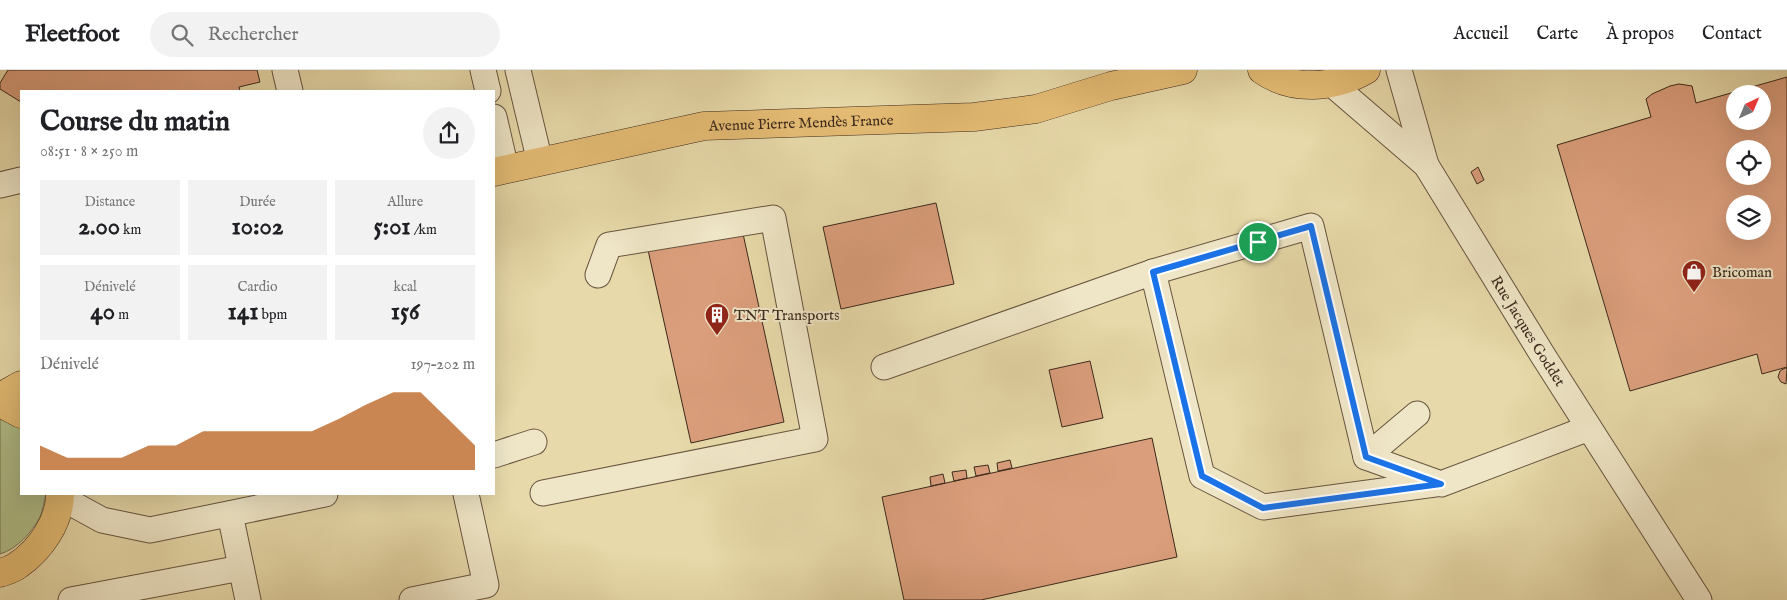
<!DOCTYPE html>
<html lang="fr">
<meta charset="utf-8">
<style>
body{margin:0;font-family:"IM FELL English",serif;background:#f2f2f2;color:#202124;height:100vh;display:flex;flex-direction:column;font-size:19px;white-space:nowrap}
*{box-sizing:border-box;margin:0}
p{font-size:16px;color:#757577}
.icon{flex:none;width:28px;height:28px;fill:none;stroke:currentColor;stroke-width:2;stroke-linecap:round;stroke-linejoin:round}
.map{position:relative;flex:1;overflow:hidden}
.sheet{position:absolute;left:20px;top:20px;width:475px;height:405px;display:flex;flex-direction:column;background:#fff;border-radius:0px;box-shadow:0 5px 20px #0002}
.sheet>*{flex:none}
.needle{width:32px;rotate:44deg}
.tools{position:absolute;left:1726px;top:15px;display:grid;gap:10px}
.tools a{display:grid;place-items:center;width:45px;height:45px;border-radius:50%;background:#fff;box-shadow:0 5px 20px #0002;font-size:25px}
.pin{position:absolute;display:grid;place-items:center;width:42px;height:42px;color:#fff;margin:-21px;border:2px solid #fff;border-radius:50%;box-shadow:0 1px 5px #0007}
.round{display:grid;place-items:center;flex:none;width:52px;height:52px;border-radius:26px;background:#f2f2f2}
.head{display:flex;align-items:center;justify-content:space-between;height:85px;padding:0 20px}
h1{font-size:28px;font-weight:700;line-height:38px}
.stats{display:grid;grid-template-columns:repeat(3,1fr);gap:8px;height:85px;padding:5px 20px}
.stats div{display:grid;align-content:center;border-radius:0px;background:#f2f2f2;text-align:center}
.stats b{font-size:25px;font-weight:700}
.stats small{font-size:14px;font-weight:400}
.stats p{font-size:14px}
.chart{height:140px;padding:10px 20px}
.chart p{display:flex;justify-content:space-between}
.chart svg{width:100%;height:90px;margin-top:5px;fill:#b45309;opacity:.7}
header{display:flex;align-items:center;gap:30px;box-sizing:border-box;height:70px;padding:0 25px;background:#fff;border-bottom:1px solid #e0e0e0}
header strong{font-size:24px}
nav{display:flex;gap:28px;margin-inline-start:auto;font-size:18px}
.search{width:350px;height:45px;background:#f2f2f2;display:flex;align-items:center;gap:12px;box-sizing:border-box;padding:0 18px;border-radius:28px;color:#757577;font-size:19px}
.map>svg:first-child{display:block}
</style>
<header>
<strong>Fleetfoot</strong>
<div class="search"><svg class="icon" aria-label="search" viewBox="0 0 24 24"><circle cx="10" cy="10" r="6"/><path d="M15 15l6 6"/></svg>Rechercher</div>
<nav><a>Accueil</a><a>Carte</a><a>À propos</a><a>Contact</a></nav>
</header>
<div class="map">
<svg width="1787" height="530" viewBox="0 0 1787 530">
<rect width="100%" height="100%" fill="#e7d9a9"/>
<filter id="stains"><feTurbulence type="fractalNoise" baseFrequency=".004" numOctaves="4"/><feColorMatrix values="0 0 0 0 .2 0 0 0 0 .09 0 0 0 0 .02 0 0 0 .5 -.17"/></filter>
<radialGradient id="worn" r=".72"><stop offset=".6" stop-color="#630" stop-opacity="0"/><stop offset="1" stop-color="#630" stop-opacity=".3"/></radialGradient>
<path fill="#b1c08b" stroke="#767454" d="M0,345L15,352L21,359V424H46C44,431 43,440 40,447C32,462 17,479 0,484Z"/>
<path fill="#db9e7c" stroke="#3c281c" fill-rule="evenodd" d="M8,0H257L260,12L239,17L240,21H21V32L0,19V13Z
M1787,7V297L1762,304L1757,284L1630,321L1557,75L1651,47L1646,29L1652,24L1670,16L1679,14L1692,16L1696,33ZM1735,24H1762V51H1735ZM1735,79H1762V106H1735ZM1735,134H1762V161H1735Z
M1478,97L1484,110L1477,114L1471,102Z
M936,133L954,214L841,239L823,157Z
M742,159L784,352L691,373L648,180Z
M1090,291L1103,348L1062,357L1049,300Z
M1785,298H1787L1786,314L1781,312L1778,307L1780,301Z
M1152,368L1177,487L981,530H904L882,427Z
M1010,390L1012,398L998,401L997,393Z
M988,395L990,403L976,406L974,397Z
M966,400L967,408L954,411L952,402Z
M943,404L945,413L931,416L930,407Z"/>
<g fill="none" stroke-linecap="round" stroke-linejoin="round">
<defs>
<g id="minor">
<path d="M285,0L290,21"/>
<path d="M483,0L488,21"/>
<path d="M518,0L540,92"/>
<path d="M1399,0L1426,95"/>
<path id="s1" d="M1332,14L1426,95L1542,284L1699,530"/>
<path d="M494,47L506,99"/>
<path d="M0,115L21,110"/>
<path d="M1153,202L1202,406L1263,437L1435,414"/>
<path d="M884,297L1153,202L1311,156L1366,387L1441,414L1589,358"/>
<path d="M494,385L534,372"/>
<path d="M1366,387L1417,344"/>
<path d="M543,423L815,369L773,148L609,175L598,205"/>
<path d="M60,427L102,450L150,460L325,424"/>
<path d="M230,444L248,530"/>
<path d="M71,530L241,498"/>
<path d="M412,530L486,515L466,424"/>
</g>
<g id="major">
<path d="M1262,0C1293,22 1335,18 1366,0"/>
<path id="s2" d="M494,102L704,56L974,47L1036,39L1111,16L1183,0"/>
<path d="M0,327L21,315"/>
<path d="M0,333L21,344"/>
<path d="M0,503C6,501 13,499 18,495C40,480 60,452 60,424"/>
</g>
</defs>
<use href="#minor" stroke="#67543f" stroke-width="27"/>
<use href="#major" stroke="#3c281c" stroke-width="29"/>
<use href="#minor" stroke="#efe6c7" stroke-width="25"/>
<use href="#major" stroke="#e4bc74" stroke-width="28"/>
</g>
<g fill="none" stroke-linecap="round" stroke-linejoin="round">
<defs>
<path id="route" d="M1311,156L1366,387L1441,414L1263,438L1202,406L1153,202Z"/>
</defs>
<use href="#route" stroke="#fff" stroke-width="10"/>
<use href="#route" stroke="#1a73e8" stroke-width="6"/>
</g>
<defs>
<symbol id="shop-pin" viewBox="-11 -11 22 30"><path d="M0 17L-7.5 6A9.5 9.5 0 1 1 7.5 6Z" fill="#8f2418" stroke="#efe6c7"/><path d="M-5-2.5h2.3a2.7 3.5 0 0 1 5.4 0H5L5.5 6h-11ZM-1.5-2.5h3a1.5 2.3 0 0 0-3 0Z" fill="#fff"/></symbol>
<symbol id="building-pin" viewBox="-11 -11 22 30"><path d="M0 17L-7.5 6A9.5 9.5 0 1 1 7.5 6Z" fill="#8f2418" stroke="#efe6c7"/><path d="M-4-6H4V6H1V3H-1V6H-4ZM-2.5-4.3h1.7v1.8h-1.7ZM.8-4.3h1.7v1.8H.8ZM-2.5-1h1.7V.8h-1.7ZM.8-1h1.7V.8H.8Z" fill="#fff"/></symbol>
</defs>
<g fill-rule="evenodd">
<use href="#shop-pin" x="1680" y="188" width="28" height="38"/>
<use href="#building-pin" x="703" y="231" width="28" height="38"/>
</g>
<g text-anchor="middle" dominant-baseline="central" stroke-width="4" stroke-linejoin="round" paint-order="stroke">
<g font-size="15" fill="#3c281c" stroke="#efe6c7">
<text stroke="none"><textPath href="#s2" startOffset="312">Avenue Pierre Mendès France</textPath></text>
<text stroke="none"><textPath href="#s1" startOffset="319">Rue Jacques Goddet</textPath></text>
</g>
<g font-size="15" fill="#3c281c" stroke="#efe6c7" text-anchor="start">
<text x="1712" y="202">Bricoman</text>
<text x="734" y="245">TNT Transports</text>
</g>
</g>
<rect width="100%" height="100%" filter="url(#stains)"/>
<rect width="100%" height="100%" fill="url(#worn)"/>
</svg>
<div class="tools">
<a><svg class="needle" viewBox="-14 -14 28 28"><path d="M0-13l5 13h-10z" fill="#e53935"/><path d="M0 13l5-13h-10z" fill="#757577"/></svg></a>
<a><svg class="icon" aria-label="locate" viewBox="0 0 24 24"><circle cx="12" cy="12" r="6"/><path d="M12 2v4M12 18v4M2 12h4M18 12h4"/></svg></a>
<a><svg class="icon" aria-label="layers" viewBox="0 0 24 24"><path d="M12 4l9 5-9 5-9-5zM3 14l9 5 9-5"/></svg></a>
</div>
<div class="pin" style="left:1258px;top:172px;background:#1e9e55"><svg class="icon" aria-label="arrive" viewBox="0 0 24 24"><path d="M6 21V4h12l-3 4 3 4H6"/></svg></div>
<section class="sheet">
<div class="head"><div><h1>Course du matin</h1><p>08:51 · 8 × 250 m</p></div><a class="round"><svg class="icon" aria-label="share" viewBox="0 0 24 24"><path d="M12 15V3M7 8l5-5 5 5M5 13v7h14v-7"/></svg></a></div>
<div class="stats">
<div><p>Distance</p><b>2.00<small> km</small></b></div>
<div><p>Durée</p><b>10:02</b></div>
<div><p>Allure</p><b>5:01<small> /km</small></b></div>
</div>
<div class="stats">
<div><p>Dénivelé</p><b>40<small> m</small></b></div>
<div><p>Cardio</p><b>141<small> bpm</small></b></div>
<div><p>kcal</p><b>156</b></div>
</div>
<div class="chart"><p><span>Dénivelé</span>197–202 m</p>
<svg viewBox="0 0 160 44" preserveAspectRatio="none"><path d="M0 44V32L10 38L20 38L30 38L40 32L50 32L60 25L70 25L80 25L90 25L100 25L110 19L120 12L130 6L140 6L150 19L160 32V44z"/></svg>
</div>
</section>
</div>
